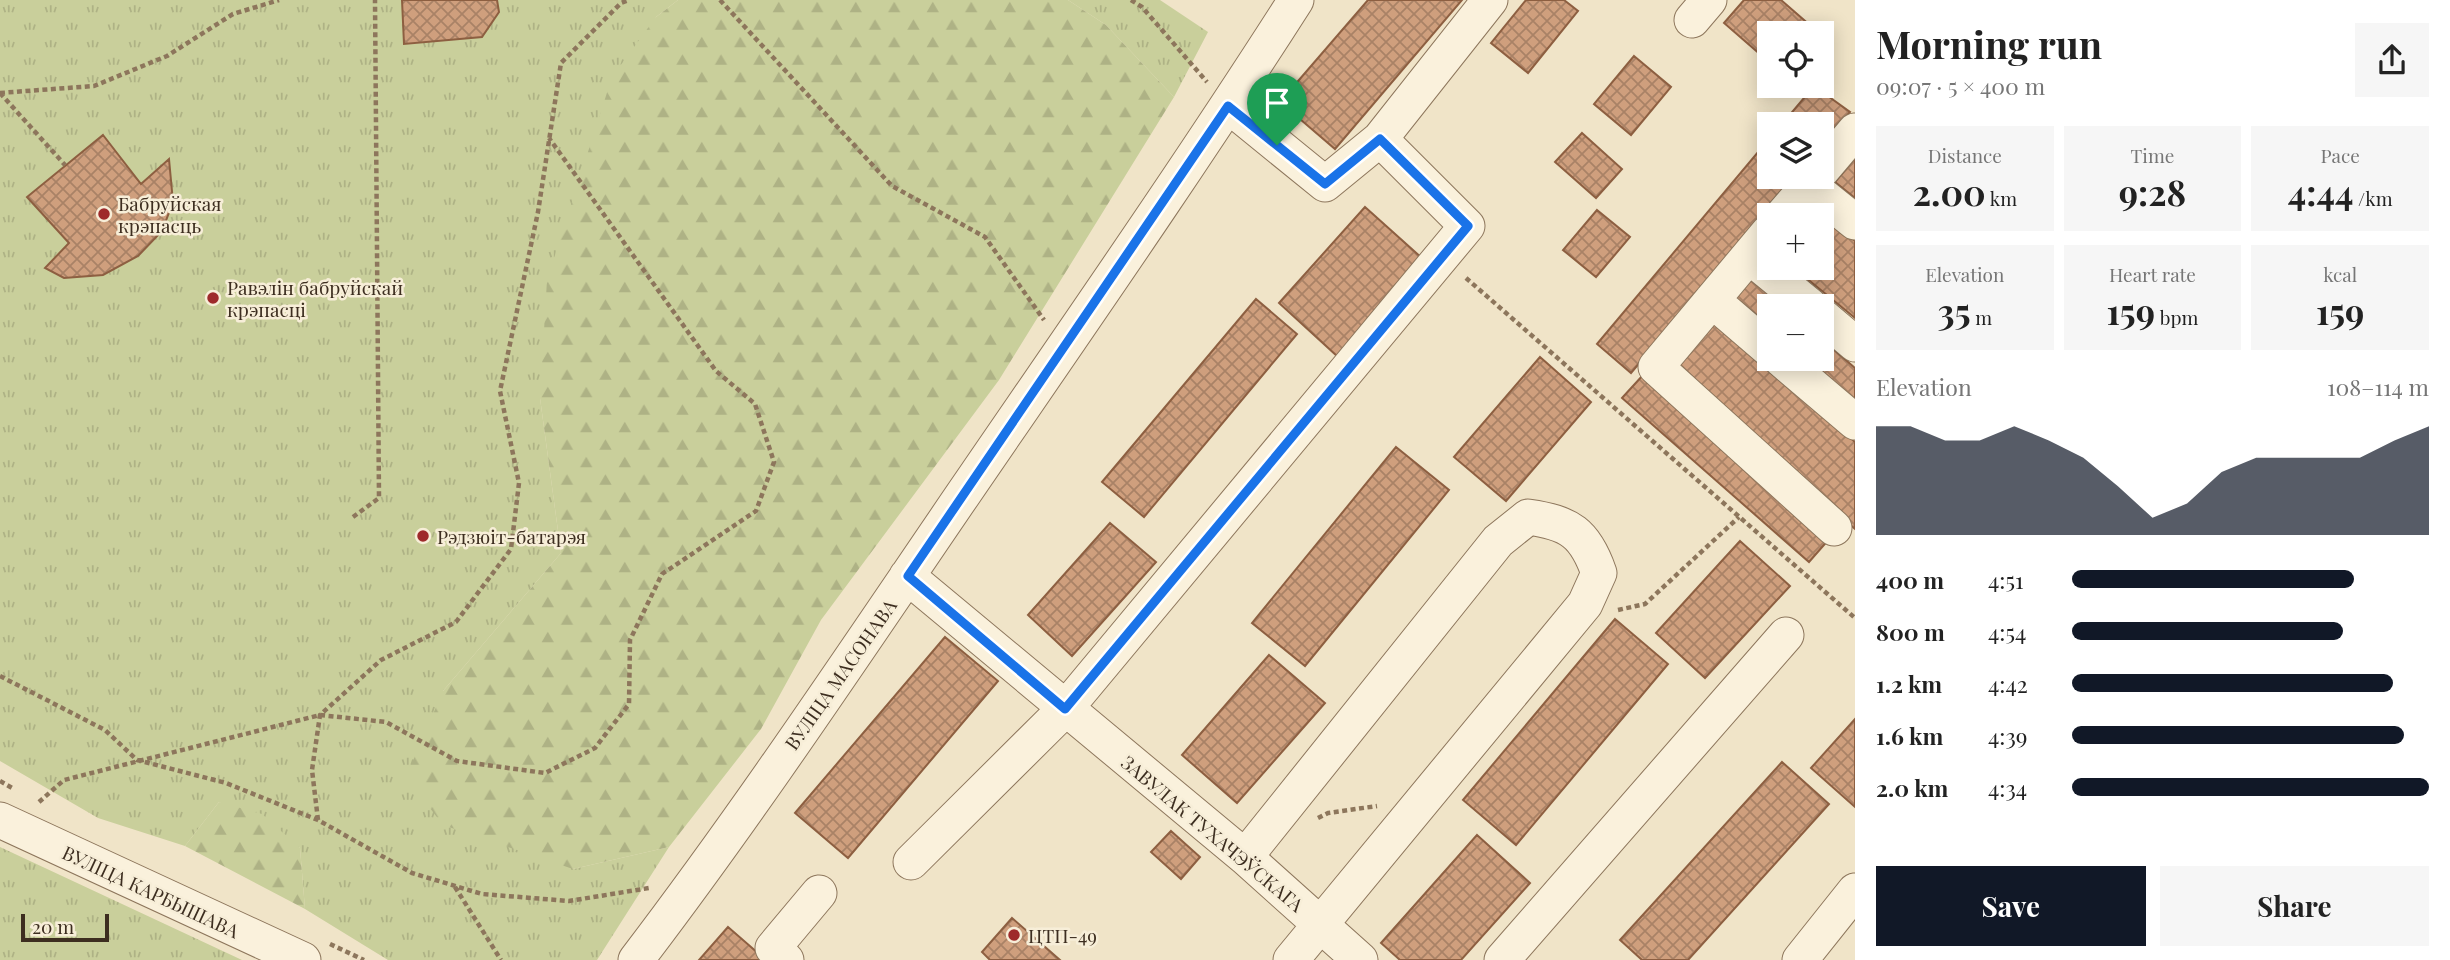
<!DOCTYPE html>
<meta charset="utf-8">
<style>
body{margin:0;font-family:"Playfair Display",serif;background:#f6f6f6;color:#222;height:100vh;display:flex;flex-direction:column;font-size:26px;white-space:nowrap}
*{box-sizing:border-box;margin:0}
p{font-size:23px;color:#767676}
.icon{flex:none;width:38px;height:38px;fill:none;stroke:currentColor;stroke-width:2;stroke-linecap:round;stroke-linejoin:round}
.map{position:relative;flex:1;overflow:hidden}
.details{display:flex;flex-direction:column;background:#fff;width:595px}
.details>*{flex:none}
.controls{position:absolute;left:1757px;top:21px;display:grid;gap:14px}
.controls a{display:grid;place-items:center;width:77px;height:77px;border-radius:0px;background:#fff;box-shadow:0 4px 18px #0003;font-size:35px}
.scale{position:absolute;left:21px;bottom:18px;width:88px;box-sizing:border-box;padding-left:7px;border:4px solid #3d2e20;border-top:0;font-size:19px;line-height:24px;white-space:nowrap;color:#3d2e20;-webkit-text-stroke:5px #f7eed8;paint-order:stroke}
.pin{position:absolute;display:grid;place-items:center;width:60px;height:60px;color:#fff;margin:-72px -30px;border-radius:50% 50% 50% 0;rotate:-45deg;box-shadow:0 0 7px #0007}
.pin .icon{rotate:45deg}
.round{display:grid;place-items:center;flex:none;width:74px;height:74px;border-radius:0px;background:#f6f6f6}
.overview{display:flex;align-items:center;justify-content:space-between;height:119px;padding:0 21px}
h1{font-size:38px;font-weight:700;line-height:52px}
.stats{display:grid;grid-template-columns:repeat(3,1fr);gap:10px;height:119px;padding:7px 21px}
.stats div{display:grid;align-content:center;border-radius:0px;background:#f6f6f6;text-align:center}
.stats b{font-size:35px;font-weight:700}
.stats small{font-size:19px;font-weight:400}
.stats p{font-size:19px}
.chart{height:196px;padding:14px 21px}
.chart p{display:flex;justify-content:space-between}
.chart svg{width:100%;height:126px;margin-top:7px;fill:#111827;opacity:.7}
.primary-button{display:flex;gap:14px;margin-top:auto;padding:14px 21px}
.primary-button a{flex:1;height:80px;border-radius:0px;background:#111827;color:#fff;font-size:28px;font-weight:700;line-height:80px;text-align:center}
.primary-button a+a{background:#f6f6f6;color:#222}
ul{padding:0 21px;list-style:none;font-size:23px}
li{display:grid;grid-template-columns:112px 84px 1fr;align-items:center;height:52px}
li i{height:18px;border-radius:9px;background:#111827}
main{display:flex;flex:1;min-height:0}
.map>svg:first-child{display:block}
</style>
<main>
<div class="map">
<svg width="1855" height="960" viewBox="0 0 1855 960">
<defs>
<pattern id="grass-tufts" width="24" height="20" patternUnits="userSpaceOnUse" patternTransform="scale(1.75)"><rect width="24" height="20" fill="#c9cf9b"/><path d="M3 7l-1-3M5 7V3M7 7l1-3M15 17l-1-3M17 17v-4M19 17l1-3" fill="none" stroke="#aeb285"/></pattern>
<pattern id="forest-firs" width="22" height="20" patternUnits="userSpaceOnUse" patternTransform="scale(1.75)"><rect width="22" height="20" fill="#c9cf9b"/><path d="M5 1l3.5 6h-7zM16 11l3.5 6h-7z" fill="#aeb285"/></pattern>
<pattern id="building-cross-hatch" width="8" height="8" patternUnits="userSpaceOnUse" patternTransform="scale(1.75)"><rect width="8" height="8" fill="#cf9f7d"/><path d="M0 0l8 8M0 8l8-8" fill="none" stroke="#a98266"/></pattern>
</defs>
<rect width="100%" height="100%" fill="#f0e4c8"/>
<path fill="url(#grass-tufts)" d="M0,0H678L656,17L540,398L561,553L443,691L573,869L669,847L597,960H388L305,909L300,848L219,802L185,846L98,818L0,761Z
M1068,0H1160L1208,32L1174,97L1106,25Z
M0,847L242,960H0Z"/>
<path fill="url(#forest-firs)" d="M678,0H1068L1106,25L1174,97L999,380L821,620L761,729L669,847L573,869L443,825L406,777L443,691L561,553L540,398L547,280L612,77L656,17Z
M219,802L262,814L300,848L305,909L185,846Z"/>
<path fill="url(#building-cross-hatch)" stroke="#8d5f41" stroke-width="2" d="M402,0H497L499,12L482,37L404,44Z
M1368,0H1462L1335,149L1280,102Z
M1526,0H1564L1578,11L1528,73L1491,43Z
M1744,0H1781L1819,33H1769V62L1724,23Z
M1634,56L1671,87L1631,135L1594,104Z
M1814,86L1850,112L1822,146V124H1782Z
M1582,133L1622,169L1596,198L1555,162Z
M103,135L141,184L169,159L173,202L162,231L138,256L103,275L64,278L45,268L69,243L27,197Z
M1769,139V177H1796L1631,373L1597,344Z
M1855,158V198L1835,182Z
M1810,204L1855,241V318L1794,268H1822V215H1801Z
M1365,207L1423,259L1337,356L1279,303Z
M1597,210L1630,237L1596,277L1563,250Z
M1750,277L1783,306H1769V329L1733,298Z
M1256,299L1297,334L1144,517L1102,482Z
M1715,320L1855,442V529L1672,370Z
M1822,339L1855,368V403L1803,359H1822Z
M1540,357L1591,402L1506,501L1454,457Z
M1644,374L1830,538L1809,562L1622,398Z
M1396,447L1449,490L1305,666L1252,623Z
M1110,523L1156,562L1072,656L1028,615Z
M1740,541L1790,586L1705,678L1656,633Z
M1615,619L1668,664L1516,845L1463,800Z
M945,637L998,681L848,858L795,813Z
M1269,655L1325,703L1237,803L1182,755Z
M1855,719V807L1811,768Z
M1782,762L1829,804L1688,960H1642L1620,940Z
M1171,831L1200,857L1181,879L1151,852Z
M1477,835L1530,883L1461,960H1400L1381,943Z
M1012,918L1060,960H990L982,952Z
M728,927L766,960H699Z"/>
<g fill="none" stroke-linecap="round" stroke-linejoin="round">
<defs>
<path id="minor" d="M1692,20L1709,0
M1229,106L1325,184L1380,139
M1822,170L1855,131
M1809,185L1855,222
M1783,215L1816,177
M1769,232L1656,367L1834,528
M1749,256L1810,306
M1712,300L1769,349
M1822,316L1855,344
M1781,359L1855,422
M907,576L1245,857L1360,960
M0,820L303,960
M1245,857L1498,541L1528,517C1570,523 1585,533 1599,573L1585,604L1291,960
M911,862L1065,709L1467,226L1380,139L1490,0
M636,960C752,808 858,648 966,490C1077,328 1190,166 1296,0
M786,960L773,948L819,893
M1502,960L1786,635
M1800,960L1855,891"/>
</defs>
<use href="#minor" stroke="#8d765c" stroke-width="37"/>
<path stroke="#8d765c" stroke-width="4.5" stroke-dasharray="5 3.5" stroke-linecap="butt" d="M720,0L892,186L985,237L1044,320
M1131,0L1142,7L1207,82
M0,93L94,86L167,56L233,14L279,0
M0,93L65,165
M1466,278L1855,618
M353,517L379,498L375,0
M1618,610L1645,604L1739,517
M0,676L105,730L137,760L226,783L318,820L412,873L482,894L569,901L649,888
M0,781L14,789
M39,802L64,780L320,715L386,722L457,761L545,773L595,748L629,704L630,640L662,574L756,511L774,462L755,404L716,371L549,138
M1318,818L1328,813L1377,806
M318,820L312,770L320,715L381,660L456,622L511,549L519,483L500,391L538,212L561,63L621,3L629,0
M455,887L501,960
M330,944L364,960"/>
<use href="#minor" stroke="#faf1dc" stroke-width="35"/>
</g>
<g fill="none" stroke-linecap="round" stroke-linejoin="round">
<defs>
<path id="route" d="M1228,106L1325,184L1380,139L1468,226L1065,709L908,576Z"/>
</defs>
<use href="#route" stroke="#fff" stroke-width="14"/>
<use href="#route" stroke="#1a73e8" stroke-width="9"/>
</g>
<g fill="#9e2a2b" stroke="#f7eed8" stroke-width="2.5">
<circle cx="104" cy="214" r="7"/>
<circle cx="213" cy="298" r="7"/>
<circle cx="423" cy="536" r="7"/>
<circle cx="1014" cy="935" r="7"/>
</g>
<g text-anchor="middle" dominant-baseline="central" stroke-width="5" stroke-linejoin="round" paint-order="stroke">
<g font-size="19" fill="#3d2e20" stroke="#f7eed8" text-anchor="start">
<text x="118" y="203">Бабруйская<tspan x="118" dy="22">крэпасць</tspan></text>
<text x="227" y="287">Равэлін бабруйскай<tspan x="227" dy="22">крэпасці</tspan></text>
<text x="437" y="536">Рэдзюіт-батарэя</text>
<text x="1028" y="935">ЦТП-49</text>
</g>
<g font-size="19" fill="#3d2e20" stroke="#f7eed8">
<text transform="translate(840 674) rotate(-55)">ВУЛІЦА МАСОНАВА</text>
<text transform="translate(1213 833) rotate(40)">ЗАВУЛАК ТУХАЧЭЎСКАГА</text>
<text transform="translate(151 891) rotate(25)">ВУЛІЦА КАРБЫШАВА</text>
</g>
</g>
</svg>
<div class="controls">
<a><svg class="icon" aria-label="locate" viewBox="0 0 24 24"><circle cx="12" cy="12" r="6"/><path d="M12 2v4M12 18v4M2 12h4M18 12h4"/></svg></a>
<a><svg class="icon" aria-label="layers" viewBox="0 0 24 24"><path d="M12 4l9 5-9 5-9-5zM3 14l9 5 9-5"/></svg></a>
<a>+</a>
<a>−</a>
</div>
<div class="scale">20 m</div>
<div class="pin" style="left:1277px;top:145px;background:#1e9e55"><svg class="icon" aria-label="arrive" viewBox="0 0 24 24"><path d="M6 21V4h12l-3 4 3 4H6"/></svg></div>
</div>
<section class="details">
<div class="overview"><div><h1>Morning run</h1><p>09:07 · 5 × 400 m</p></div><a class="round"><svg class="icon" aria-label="share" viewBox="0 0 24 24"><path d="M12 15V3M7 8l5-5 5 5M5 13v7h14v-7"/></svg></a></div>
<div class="stats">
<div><p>Distance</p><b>2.00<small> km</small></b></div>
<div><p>Time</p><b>9:28</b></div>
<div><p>Pace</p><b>4:44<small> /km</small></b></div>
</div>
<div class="stats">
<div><p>Elevation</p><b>35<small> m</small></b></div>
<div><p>Heart rate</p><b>159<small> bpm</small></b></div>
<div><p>kcal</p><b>159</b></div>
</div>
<div class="chart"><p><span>Elevation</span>108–114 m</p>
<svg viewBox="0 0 160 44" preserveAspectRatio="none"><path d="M0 44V6L10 6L20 11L30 11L40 6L50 11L60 17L70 27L80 38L90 33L100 22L110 17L120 17L130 17L140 17L150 11L160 6V44z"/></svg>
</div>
<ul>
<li><b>400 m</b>4:51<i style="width:79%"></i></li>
<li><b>800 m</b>4:54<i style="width:76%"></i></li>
<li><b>1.2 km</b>4:42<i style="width:90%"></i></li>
<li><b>1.6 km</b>4:39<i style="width:93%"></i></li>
<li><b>2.0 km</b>4:34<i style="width:100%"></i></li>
</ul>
<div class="primary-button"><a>Save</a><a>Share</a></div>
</section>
</main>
